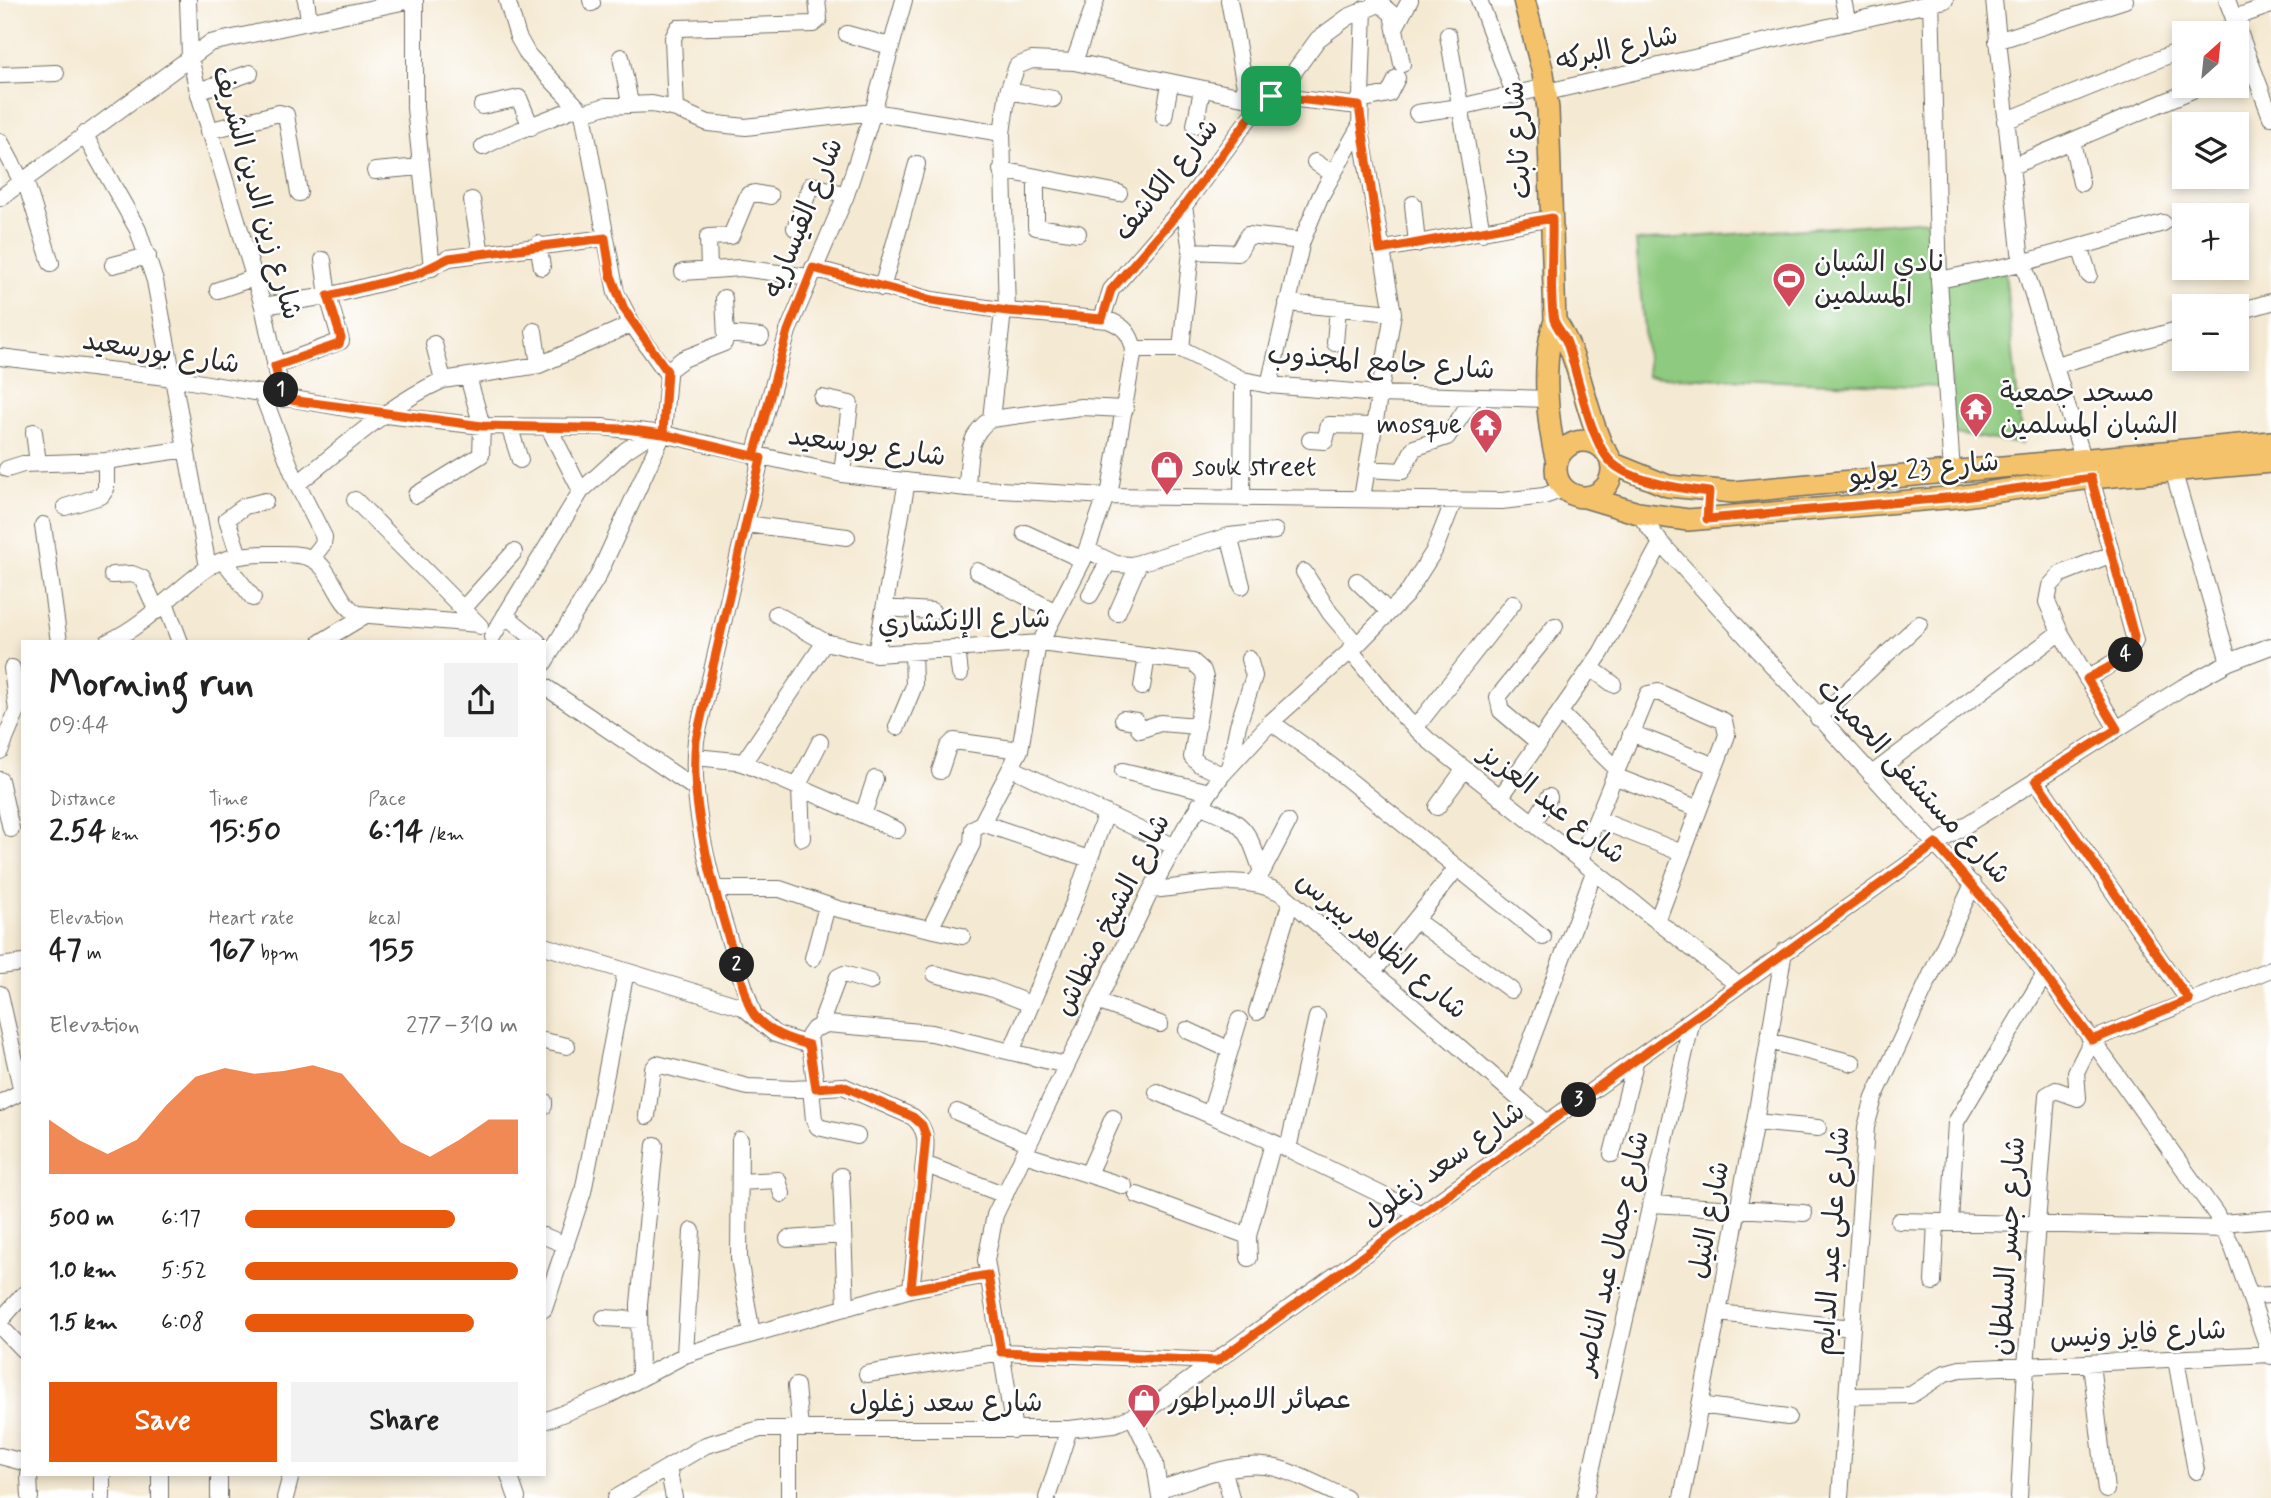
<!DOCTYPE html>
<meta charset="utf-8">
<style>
body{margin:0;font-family:Mynerve,"Playpen Sans Arabic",sans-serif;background:#f2f2f2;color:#222;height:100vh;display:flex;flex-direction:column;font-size:26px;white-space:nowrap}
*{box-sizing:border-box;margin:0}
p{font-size:23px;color:#767676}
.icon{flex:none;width:38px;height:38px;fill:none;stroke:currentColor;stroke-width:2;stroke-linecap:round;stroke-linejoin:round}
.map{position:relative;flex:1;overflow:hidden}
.details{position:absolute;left:21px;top:640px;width:525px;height:836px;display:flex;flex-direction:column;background:#fff;border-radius:0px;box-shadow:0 4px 10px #0003}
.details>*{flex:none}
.needle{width:46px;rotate:27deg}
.controls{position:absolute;left:2172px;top:21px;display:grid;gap:14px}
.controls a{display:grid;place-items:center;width:77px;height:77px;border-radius:0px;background:#fff;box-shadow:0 4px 10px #0003;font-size:35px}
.pin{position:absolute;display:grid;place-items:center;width:60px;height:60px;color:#fff;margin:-30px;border-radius:14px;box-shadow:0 4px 10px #0006}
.km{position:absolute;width:35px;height:35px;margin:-18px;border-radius:50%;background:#222;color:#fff;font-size:19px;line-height:35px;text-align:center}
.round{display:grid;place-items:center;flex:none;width:74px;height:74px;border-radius:0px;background:#f2f2f2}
.head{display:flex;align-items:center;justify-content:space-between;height:119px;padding:0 28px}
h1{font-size:38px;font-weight:700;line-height:52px}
.figures{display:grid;grid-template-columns:repeat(3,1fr);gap:10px;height:119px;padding:7px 28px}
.figures div{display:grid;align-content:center}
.figures b{font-size:30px;font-weight:700}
.figures small{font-size:19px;font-weight:400}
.figures p{font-size:19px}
.chart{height:196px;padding:14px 28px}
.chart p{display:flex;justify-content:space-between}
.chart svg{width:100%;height:126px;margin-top:7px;fill:#ea580c;opacity:.7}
.button{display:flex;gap:14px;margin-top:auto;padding:14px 28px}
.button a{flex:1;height:80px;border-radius:0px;background:#ea580c;color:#fff;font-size:28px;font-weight:700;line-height:80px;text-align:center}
.button a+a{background:#f2f2f2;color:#222}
ul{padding:0 28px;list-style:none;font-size:23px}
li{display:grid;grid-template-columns:112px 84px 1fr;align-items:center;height:52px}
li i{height:18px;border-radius:9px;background:#ea580c}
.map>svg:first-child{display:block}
</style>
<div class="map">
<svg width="2271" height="1498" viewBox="0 0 2271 1498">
<rect width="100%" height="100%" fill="#fff"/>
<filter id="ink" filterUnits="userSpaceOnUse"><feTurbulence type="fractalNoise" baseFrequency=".0143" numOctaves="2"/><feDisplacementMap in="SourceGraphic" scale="14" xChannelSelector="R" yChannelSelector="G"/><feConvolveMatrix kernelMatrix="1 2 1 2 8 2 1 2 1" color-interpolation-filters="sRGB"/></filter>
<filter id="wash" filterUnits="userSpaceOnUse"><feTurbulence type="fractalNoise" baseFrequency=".00686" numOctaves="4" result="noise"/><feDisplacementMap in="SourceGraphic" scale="28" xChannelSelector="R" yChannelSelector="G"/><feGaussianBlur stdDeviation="1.57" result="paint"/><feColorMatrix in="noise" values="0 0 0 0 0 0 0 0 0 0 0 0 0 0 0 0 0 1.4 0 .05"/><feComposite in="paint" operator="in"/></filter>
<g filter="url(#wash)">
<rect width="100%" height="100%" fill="#f4e9d2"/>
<path fill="#8eca7f" stroke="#5c7a55" stroke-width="2" d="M1929,220L1940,387L1648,376L1636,241Z
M2005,271L2022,444L1954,434L1944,283Z"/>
</g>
<g filter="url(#ink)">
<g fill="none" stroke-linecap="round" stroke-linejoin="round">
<defs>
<path id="minor" d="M188,0L190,57L198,91L263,306L283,399
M306,0L309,19
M415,0V108L432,268
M507,0L518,37L528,55L583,113L616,293L632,324L668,375L663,434L598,576L544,663
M591,0L592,3
M1229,0L1247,98
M1376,0L1392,14L1402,64
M1479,0L1515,96
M1843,0L1848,23
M1931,0L1939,280L1952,472
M1994,0L2020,252L2083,458
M2227,0L2271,117
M2234,18L2271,5
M1396,26L1410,0
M2218,33L2236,25
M847,34L890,46
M1448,35L1482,233
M1997,41L2125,0
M621,57L630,103
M1074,62L1096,0
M0,75L56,73
M198,91L250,73
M1008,91L1053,99
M1547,92L1945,0
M1271,96L1359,106
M1359,100L1389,94L1397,78
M482,106L519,98L531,127
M676,109L673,38L678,28L813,24L819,19L817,0
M583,113L606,106L652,104L676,109L708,123L746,127L873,112L1002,133
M1417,113L1460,107L1546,87
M1164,117L1170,84
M2005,121L2184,49
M1195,125L1202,90
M208,131L279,113L286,115L299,193
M84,134L138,230L155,281L208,567
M0,141L22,182
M2072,141L2081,183
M483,147C514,130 546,121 577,107
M1315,162L1333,174
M2010,167L2202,86
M1001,170L1119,193
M375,171L421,167
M1036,177V227L1078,233
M25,180L51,263
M0,198L210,43L411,0
M472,200L481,254
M1413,204L1417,244
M795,228L811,185L846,195
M538,244L542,267
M2080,247L2089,275
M1380,250L1552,218
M1191,251L1238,253L1248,235L1302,241
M113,265L148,256
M813,268L932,300L1007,311L1108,320C1124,326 1130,333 1134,349L1109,496
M709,269L708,237L731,236L748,195L755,193L770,196
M683,272L741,268L809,277
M1939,280L2022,263L2163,223
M882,288L917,164
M218,290L253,278
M1287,303L1393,313
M263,306L328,296L417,274L449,258L605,238
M1007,311L1002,133L1008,91L1017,66L1032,60L1074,62L1262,101
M2236,312L2271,302
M1102,319L1111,290L1184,206L1262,101L1282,88L1318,39L1348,17L1379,4
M534,331L539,365
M726,334L761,337
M1335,343L1338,308
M434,344L443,380
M1134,349H1181L1243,380L1269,385L1379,394L1548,399
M1181,349L1191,251L1184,206
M0,357L174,378L385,415L482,426L602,427L663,434L842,474L967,488L1106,496L1502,501L1544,496L1564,489
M2056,365L2184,328
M275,366L341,341L328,296L323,260
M667,371L683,359L724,343L726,337L724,298
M1269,385L1302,241L1320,197L1360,126
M263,396L297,484L324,537L323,544L312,558
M822,398L850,404L842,474
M991,419L1003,311
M509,426L520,460
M549,428L581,491
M34,432L38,463
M1310,440L1325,441L1329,425L1373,426
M754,456L788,331L846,195L873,112L904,0
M7,469L23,464L106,461L187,449
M1367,469L1402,471L1414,448L1447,437L1474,397
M2173,470L2229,662
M297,484C343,448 389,404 443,380L539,365L632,324
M967,488C969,461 966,435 991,419L1081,407L1125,409
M416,495L481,455L482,426L468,377
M1242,497L1243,380
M1362,498L1393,313L1360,126L1364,9
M355,500L480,626
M65,507L101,496L106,489V461
M1638,513L1661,543L1996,911L2045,974L2216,1214L2233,1248L2271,1356
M746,524L847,537
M43,525L59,642
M1025,533L1083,560
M1229,536L1242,586
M1087,550L1116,564L1132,565L1229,536L1275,531
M2112,554L2061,574L2050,586L2047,602L2060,632L2117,729
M239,556L227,519L245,506L265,501
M224,561L253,598
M977,571L1056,612
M1304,572L1330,613L1357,645
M112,575L132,574L142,578L157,611
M1357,581L1389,612
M1090,595L1109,561
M166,605L180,642
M885,608L932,611
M463,609L514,552
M1117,613L1139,563
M776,614L825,642L876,654L1040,643L1193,662L1203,671L1205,678L1192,757L1199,764L1222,775
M505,615L538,642
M492,637L581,491L626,450L652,433
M108,642C147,624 172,593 206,569C223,557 248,554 268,554C281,554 299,553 310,558C333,567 335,602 358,614L478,624
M321,642L364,616
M957,648L960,674
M1350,650L1405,718L1428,740L1738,985
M876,654L907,481
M1591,668L1613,684
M2087,679L2127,654L2135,641L2091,478
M544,686L696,789
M1142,687L1147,656
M1560,713L1617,769
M1818,718L1919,624
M1123,719L1136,721L1140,730L1160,723L1198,726
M1271,722L1329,764L1543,937
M897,727L914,686L913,651
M1415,728L1513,603
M1631,733L1715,766
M1539,743L1501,711L1498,697L1555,626
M0,751L17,711L12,668
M695,757L736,761L750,766L897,830
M743,763L825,642
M1230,764L1238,725L1254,676L1249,659
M1012,768L1173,846
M940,771L948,747L954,741L1020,750
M1123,771L1210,792
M1871,775L2060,632
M1614,776L1699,809
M0,780L11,829
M2036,780L2188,1000
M797,787L820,742
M800,788L802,838
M1500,798L1601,653L1661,543
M1199,805C1245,824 1246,825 1262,872L1254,883
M1437,807L1464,770
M863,815L875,779
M1597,819L1682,853
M982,823L1089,859
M1533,824L1549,797
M1580,860L1648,694L1658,692L1724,721L1727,735L1657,921
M1262,872L1288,822
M715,889H780L838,909L962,936
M1151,890C1192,887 1245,872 1283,894L1547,1123
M1415,920L1511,990
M930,929L972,844L973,829L982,823L1020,750L1037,649L1083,560L1106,496
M544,946L743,1007L775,1034L809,1045
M813,958L827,906
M0,966L23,963
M1373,972L1457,868
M935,974L990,988L1030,1004
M0,994L22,1092
M1097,1001L1160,1024
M1257,1012L1291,901
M753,1013C727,934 687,823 696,740L761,458
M820,1025L838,977L844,974L870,982
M1187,1030L1230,1050L1210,1114
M544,1041L567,1046
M1769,1041L1853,1063
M1230,1050L1239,1020
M1011,1052L1075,900L1106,813
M811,1088L814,1120L818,1127L857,1136
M816,1088L809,1036L814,1029L827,1024L932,1033L1066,1065
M1157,1092L1288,1149L1421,1214
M1512,1092L1594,872
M544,1101V1106
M0,1103L23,1091
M957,1112L1029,1143
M647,1116L653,1069L657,1064L748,1087L793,1089L843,1086L913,1117C931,1132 925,1150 923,1171
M1755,1122L1818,1128
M740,1140L739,1258L752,1334
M1288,1149L1317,1017
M1024,1154L1124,1186
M1612,1154L1636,1059
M1088,1174L1113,1118
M841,1176L846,1308
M740,1182L778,1180L782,1194
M1137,1195L1248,1236
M1652,1204L1804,1213
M1899,1221L2225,1229
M1950,1222L1956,1122L2045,974
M2221,1223L2271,1219
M544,1236L566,1245
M788,1239L842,1235
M1249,1258L1248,1236L1273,1143
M1933,1282L1936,1222
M911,1289L925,1169L932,1167L1005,1195
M2250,1296L2271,1295
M544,1309L583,1192L626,971
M1719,1313L1852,1328
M604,1318L639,1320
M0,1321L23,1295
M0,1326L23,1350
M685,1355L692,1231
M2176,1359L2196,1471
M2091,1363L2106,1490
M867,1374L1001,1352L1217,1361
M640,1379L639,1304L655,1145
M796,1386L800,1428
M1847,1396L1911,1395L1945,1373L1960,1369L2271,1354
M1700,1405L1788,1417
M1133,1417L1155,1463L1160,1497
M544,1421L607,1396L685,1355L718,1344L911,1289L988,1275
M789,1428V1498
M1014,1430L986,1260L995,1215L1024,1154L1151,890L1186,826L1222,775L1271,722L1357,645L1406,595L1434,551L1454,500
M0,1456L23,1462
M668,1467L674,1498
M1224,1471L1231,1498
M29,1475L30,1498
M102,1475V1498
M219,1475V1498
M509,1475L517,1498
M1160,1489C1195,1479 1239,1458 1276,1468C1300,1474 1323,1488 1346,1498
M160,1498V1475
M285,1498L291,1475
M616,1498L706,1445L760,1429H1069L1114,1424L1146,1411L1936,844L2183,687L2229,662L2271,646
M1047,1498L1069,1429
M1585,1498L1692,1020
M1682,1498L1755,1122L1784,951
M1840,1498L1866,1127L1874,1098L1973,884
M2019,1498L2026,1366L2047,1095L2056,1090L2078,1098L2076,1072L2092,1040L2271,969"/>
<path id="major" d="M1524,0L1543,73L1548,109L1555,321C1541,359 1547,424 1557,462
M1555,321C1580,355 1584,410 1604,450
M1556 469a28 28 0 1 1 56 0a28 28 0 1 1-56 0Z
M1611,463L1668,486L1733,492L2271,442
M1585,497L1638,513L1688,520L1957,497L2091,478L2271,462"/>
</defs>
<use href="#minor" stroke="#716e65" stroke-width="18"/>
<use href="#major" stroke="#716e65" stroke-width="24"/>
<use href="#minor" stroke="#fff" stroke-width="16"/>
<use href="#major" stroke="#f4c26a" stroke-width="21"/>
</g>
</g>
<g fill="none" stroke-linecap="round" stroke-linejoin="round" filter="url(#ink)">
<defs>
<path id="route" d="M1271,96L1262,101L1184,206L1111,290L1102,319L1007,311L932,300L813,268L788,331L754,456L663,434L626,429L482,426L283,399L275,366L339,344L341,338L328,296L417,274L449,258L605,238L611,276L624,309L667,371L663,434L761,458L696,740C688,809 719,908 740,975C744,987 747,1005 754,1015C769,1033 788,1039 809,1045L816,1088L843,1086L913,1117L922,1125L926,1136L911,1289L988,1275L1001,1352L1217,1361L1936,844L2019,940L2092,1040L2189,1000L2036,780L2117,729L2087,679C2104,669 2135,658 2134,636L2091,478L1957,497L1707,519L1709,492C1683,489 1632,482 1612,463C1590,443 1578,373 1567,343C1564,335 1557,328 1554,320C1549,299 1553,243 1552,218L1380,250L1359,106L1271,96"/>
</defs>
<use href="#route" stroke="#fff" stroke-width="14"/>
<use href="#route" stroke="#ea580c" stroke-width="9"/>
</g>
<defs>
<symbol id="stadium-pin" viewBox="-11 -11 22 30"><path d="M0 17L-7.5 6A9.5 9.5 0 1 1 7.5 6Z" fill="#d1495b" stroke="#fff"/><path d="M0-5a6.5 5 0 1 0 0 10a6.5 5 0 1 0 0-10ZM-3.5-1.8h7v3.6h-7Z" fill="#fff"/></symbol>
<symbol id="temple-pin" viewBox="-11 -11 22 30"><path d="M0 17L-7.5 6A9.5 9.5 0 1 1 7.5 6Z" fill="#d1495b" stroke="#fff"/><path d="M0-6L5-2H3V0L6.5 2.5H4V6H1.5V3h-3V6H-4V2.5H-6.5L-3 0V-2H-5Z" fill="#fff"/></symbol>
<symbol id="shop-pin" viewBox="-11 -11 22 30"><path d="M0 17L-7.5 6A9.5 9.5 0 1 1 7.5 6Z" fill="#d1495b" stroke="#fff"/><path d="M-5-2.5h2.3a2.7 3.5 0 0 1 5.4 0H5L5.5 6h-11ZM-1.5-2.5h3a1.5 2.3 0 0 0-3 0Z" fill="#fff"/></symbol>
</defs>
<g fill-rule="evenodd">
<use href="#stadium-pin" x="1770" y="260" width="38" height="52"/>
<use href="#temple-pin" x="1957" y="390" width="38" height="52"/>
<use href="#temple-pin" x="1467" y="406" width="38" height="52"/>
<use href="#shop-pin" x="1148" y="448" width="38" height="52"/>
<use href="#shop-pin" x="1125" y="1381" width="38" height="52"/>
</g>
<g text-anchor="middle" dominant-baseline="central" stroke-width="5" stroke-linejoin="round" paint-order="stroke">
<g font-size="28" fill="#2b2b2b" stroke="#fff">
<text transform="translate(1617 49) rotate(-13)">شارع البركه</text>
<text transform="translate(1519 140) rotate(-94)">شارع ثابت</text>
<text transform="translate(1167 180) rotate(-51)">شارع الكاشف</text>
<text transform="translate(256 193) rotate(74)">شارع زين الدين الشريف</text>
<text transform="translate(804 218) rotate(-68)">شارع القيساريه</text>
<text transform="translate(161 353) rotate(9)">شارع بورسعيد</text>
<text transform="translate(1381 363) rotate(4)">شارع جامع المجذوب</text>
<text transform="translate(867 447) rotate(8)">شارع بورسعيد</text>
<text transform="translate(1924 470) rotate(-6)">شارع 23 يوليو</text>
<text transform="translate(964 622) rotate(-2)">شارع الإنكشاري</text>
<text transform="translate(1913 782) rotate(47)">شارع مستشفى الحميات</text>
<text transform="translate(1552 805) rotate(38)">شارع عبد العزيز</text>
<text transform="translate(1113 915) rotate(-63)">شارع الشيخ منطاش</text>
<text transform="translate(1381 946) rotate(40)">شارع الظاهر بيبرس</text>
<text transform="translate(1444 1165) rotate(-36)">شارع سعد زغلول</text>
<text transform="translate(1710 1220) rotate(-79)">شارع النيل</text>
<text transform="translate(1833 1241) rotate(-86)">شارع على عبد الدايم</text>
<text transform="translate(2009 1246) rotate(-86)">شارع جسر السلطان</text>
<text transform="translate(1613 1253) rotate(-77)">شارع جمال عبد الناصر</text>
<text transform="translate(2138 1335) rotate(-3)">شارع فايز ونيس</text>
<text x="946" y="1403">شارع سعد زغلول</text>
</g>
<g font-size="28" fill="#2b2b2b" stroke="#fff" text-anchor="start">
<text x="1814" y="263">نادي الشبان<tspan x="1814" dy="32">المسلمين</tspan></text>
<text x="2000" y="393">مسجد جمعية<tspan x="2000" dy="32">الشبان المسلمين</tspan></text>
<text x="1462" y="425" text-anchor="end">mosque</text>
<text x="1192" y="467">souk street</text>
<text x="1168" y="1400">عصائر الامبراطور</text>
</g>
</g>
</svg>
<div class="controls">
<a><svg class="needle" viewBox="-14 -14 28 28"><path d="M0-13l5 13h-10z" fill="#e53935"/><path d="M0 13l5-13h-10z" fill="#767676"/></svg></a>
<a><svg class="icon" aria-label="layers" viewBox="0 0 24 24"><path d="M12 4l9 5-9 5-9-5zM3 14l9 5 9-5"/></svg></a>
<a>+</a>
<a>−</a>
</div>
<div class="pin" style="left:1271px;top:96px;background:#1e9e55"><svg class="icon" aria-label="arrive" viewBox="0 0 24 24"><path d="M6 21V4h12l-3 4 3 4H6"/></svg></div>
<b class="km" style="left:281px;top:390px">1</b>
<b class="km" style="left:737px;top:965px">2</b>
<b class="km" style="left:1579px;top:1100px">3</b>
<b class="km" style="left:2126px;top:655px">4</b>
<section class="details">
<div class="head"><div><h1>Morning run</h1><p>09:44</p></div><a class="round"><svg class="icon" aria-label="share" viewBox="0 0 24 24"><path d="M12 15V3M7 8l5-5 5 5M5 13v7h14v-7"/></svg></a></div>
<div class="figures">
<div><p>Distance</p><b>2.54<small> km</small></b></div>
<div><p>Time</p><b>15:50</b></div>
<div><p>Pace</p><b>6:14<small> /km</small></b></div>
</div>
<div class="figures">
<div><p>Elevation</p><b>47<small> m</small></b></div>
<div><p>Heart rate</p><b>167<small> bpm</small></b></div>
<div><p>kcal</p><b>155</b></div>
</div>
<div class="chart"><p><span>Elevation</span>277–310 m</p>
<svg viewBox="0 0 160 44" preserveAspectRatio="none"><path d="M0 44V25L10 32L20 37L30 32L40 20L50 10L60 7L70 9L80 8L90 6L100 9L110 21L120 33L130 38L140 32L150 25L160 25V44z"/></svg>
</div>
<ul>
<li><b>500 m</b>6:17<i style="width:77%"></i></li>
<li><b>1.0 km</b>5:52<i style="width:100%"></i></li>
<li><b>1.5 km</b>6:08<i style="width:84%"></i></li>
</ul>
<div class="button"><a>Save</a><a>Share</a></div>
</section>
</div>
